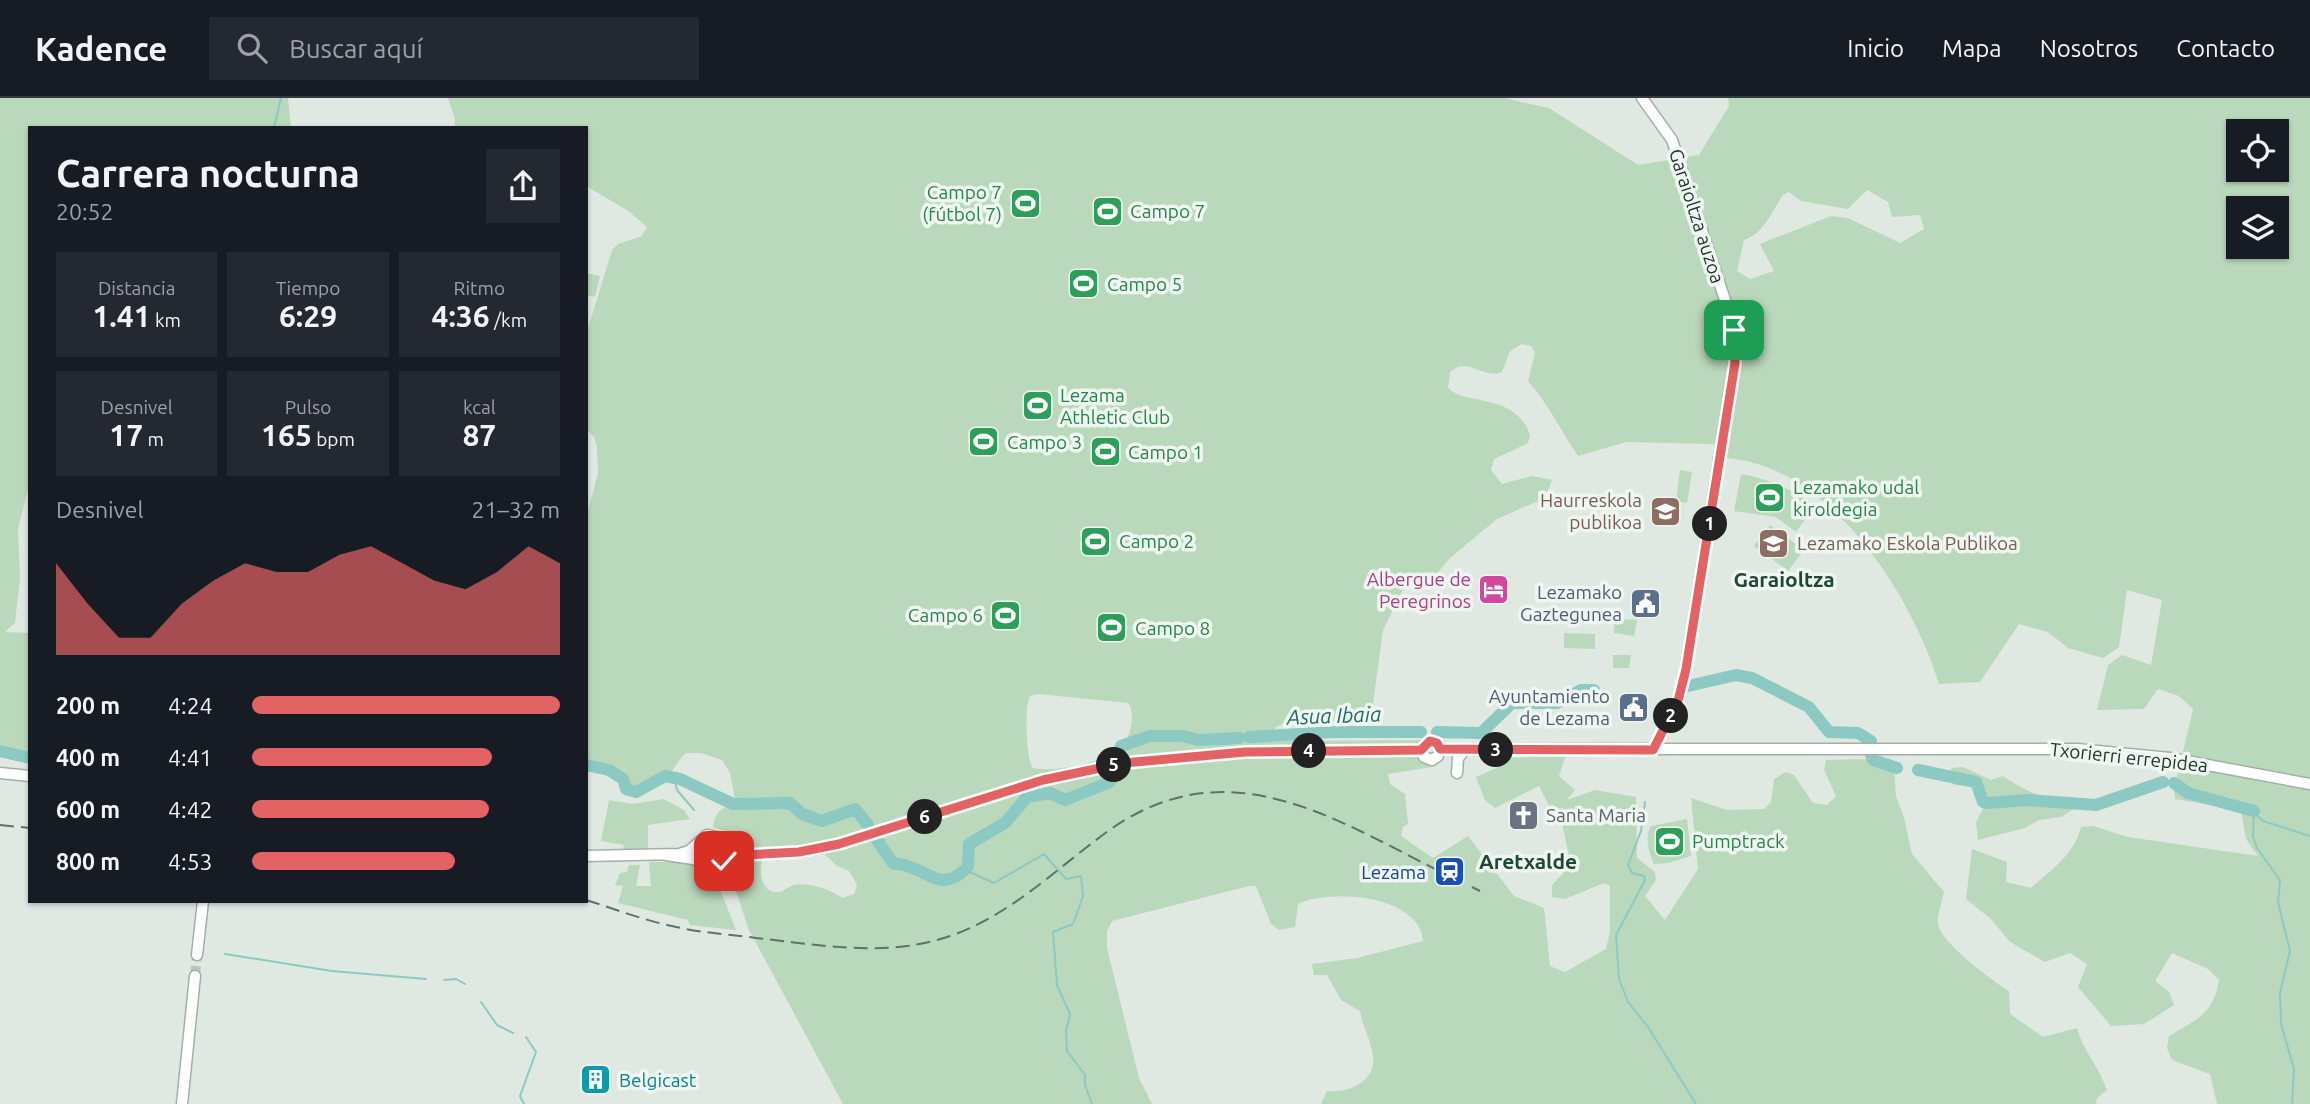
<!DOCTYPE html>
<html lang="es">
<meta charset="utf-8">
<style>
body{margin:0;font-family:Ubuntu,sans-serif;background:#242831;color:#f1f3f6;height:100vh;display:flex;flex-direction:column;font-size:26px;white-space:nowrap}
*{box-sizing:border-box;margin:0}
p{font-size:23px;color:#9ea1a6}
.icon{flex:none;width:38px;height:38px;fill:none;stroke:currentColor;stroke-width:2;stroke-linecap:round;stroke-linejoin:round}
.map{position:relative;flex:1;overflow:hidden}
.details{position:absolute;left:28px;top:28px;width:560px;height:777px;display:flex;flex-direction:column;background:#171b24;border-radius:0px;box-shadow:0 2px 5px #0004}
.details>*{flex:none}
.tools{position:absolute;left:2226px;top:21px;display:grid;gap:14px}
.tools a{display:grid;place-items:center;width:63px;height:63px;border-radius:0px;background:#171b24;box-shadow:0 2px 5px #0004;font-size:35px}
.pin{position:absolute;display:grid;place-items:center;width:60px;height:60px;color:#fff;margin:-30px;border-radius:14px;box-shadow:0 4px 10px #0006}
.km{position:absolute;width:35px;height:35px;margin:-18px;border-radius:50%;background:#222;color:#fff;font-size:19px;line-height:35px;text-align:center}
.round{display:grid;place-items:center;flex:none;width:74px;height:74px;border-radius:0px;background:#242831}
.head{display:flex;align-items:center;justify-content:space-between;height:119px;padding:0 28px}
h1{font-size:38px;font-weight:700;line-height:52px}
.figures{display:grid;grid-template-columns:repeat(3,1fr);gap:10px;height:119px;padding:7px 28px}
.figures div{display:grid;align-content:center;border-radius:0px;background:#242831;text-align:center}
.figures b{font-size:30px;font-weight:700}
.figures small{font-size:19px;font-weight:400}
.figures p{font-size:19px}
.chart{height:196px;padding:14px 28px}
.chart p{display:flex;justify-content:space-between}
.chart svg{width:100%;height:126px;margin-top:7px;fill:#e36364;opacity:.7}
ul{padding:0 28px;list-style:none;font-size:23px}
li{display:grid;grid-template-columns:112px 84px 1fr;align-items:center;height:52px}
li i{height:18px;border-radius:9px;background:#e36364}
header{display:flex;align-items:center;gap:42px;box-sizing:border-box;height:98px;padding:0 35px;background:#171b24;border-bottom:2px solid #363941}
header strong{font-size:33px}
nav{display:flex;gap:38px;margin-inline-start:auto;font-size:24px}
.search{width:490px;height:63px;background:#242831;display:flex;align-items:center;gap:18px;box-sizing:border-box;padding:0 24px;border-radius:0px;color:#9ea1a6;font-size:26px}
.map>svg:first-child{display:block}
</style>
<header>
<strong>Kadence</strong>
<div class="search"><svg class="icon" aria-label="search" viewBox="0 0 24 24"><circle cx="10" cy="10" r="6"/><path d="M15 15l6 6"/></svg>Buscar aquí</div>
<nav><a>Inicio</a><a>Mapa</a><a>Nosotros</a><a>Contacto</a></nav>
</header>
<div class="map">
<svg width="2310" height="1006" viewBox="0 0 2310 1006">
<rect width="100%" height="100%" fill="#dfe9e2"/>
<path fill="#bad8bb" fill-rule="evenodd" d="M0,0H288L291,30H30V383L18,431L20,480L15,525L5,534L30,535V661L0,657Z
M448,0H1504L1549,10L1638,67L1699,57L1729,8L1728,0H2310V1006H2217L2210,976L2172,962L2167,950L2169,938C2197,921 2214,916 2219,882L2208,871L2172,855L2155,883L2169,894L2174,907L2144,926L2111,928L2078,889L2087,866L2070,855L2045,864L2010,844L1991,821L1966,801L1972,751L2007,764L2006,784L2031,790C2051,772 2074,757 2081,729L2093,728L2128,739L2258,758L2246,741L2241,712L2175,701L2173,685L2177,679L2193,611L2179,598L2158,591L2144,611L2097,612L2108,567L2122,557L2151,567L2162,502L2127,492L2119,549L2103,560L2068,550L2048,534L2019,526L1980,584L1939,586C1911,495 1828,364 1723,360L1714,346L1626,344L1578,358C1561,333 1547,304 1528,283L1535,255L1531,248L1522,246L1510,253L1502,274C1484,282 1466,257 1450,275L1448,289C1459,308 1516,293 1530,337L1528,345L1494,361L1491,372L1502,386L1532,378L1552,382L1545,400L1497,421L1450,460L1427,487L1404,489L1383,532L1371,620L1336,623L1304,621L1288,623L1275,630V638L1297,643L1429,642L1431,669L1388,676L1390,686L1405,696L1408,726L1403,729L1401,738L1433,760L1468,738L1514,798L1544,810L1550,868L1565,874L1606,851L1610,833V788L1604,785L1565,801L1552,799V787L1571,767L1559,711L1552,714L1539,688L1495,710L1485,702L1476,679L1499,669L1493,661L1566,657L1559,678L1575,692L1567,702L1595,692L1636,699L1637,760L1655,774L1656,782L1645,798L1665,822L1698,771L1691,700L1727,712L1764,711L1771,704L1774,681L1786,674L1794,677L1813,705L1827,707L1836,698L1824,672L1826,662L1870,661L1894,669L1896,698L1904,720L1912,756L1944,794C1942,803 1937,817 1938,826C1940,844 1993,883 2009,893L2010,916L2043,939L2077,930C2083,953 2099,969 2107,992L2097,1000L2096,1006H1321L1327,993C1341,994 1351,992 1363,983C1386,965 1364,937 1360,913L1341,902L1327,877H1314L1312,866L1357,860L1423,843C1420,797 1331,790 1298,806L1295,829L1279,832L1271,826L1256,788H1249L1112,823L1107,833V850L1139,980L1152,1006H843L749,832L728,769L740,753L725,733L713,729C714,715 723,707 736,707L730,675L722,662L701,655H686C676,664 672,677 661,685C630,709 614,670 586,666V420L598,375L597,349L594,339L586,331V237L612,152L618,146L642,138L647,129L627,112L586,88V30H455V21ZM2238,33H2277V72H2238ZM1867,92L1888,104L1892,119L1920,117L1924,131L1900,145L1848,120L1831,118L1760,146L1774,173L1750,181L1737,173L1744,142C1764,136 1772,113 1783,97L1789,94L1801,103L1848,111ZM2238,110H2277V149H2238ZM1038,596L1128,605C1137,617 1129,640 1122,652C1100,664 1058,675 1033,670C1026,661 1024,609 1030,598ZM824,756L837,768L849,773L857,787L854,796L842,800C832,792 808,784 794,787C786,789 783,796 774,794C761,792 758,770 763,761Z
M586,175L600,178L595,199L586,197Z
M1680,372L1692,374L1687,405L1676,403Z
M1741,376C1769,381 1792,391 1815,408L1796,434L1776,419L1734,413Z
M1770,427L1804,452L1788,473L1754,448Z
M1614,521L1637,522L1634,538L1614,535Z
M1564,535L1595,536V551L1564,550Z
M1613,557H1631L1629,570H1613Z
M1963,669L1991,682L2003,678C2012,685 2039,699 2049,700C2062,701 2071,700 2083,705L2061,719L2039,722L2025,730L1978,742L1976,724L1985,707L1976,688L1954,687L1947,679L1952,670Z
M664,701L684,712L690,721L648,727V753L623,751L624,747L601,743L609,702L632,706Z
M1687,721L1691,758L1668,765L1654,766C1649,754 1644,739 1651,728Z
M649,764H692L714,776L736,832L690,827L688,822L618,805L623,788L615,787L620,775L627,774L629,767H640L636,788H651Z"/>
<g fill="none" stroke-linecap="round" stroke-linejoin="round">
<path stroke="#8cc9c3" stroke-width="2" d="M274,30L281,0
M674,680L677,692L694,712
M1645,704L1641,733L1628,767L1632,775L1644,778L1645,782L1616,837L1619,881L1628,904L1648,929L1696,1006
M2254,713L2253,739L2257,750L2280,782L2278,804L2290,853L2280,895L2281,926L2294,971L2292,1006
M2254,715L2263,723L2310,738
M965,772L994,785L1044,756L1066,781L1081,778L1083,798L1073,826L1053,834L1057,887L1070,916L1066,933L1067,953L1085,977V987L1092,1006
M225,856L332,873L426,881
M444,882L456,881L465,886
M481,904L497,927L513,935
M524,1006L520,998L536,954L526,939"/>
<path stroke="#8cc9c3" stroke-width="12" d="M1688,588L1736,577L1752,580L1809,609L1829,634L1858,635L1871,643
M1437,634L1481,635L1512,605H1557L1581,592H1594
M1249,639L1334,634H1421
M0,653L30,660
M1871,657L1873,662L1897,670
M1116,661L1121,648L1150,638H1183L1198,642L1239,640
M586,667L609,672L623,681L626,691L636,694L665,678L680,681L733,706L790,705L802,716L822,723L855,711L868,727
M1918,672L1976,684L1983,704L1987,705L2027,702L2096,707L2163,684
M2174,685L2188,695L2254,713
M877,742L893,765C899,767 905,766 910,769C934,777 942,794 968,769L969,746L1005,725L1027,699L1050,695L1065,702L1110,684L1113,676"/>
<path stroke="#b9c5be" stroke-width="10" stroke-dasharray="10 5" stroke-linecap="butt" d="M195,878L197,857"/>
<defs>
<path id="tertiary" d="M1642,0L1672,42L1731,220L1736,254L1684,581L1679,602L1653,652
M1440,651H2077L2170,660L2310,686
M1421,652L1424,659L1432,662L1438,658L1440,651
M1421,652L1430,643L1437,645L1440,651
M0,675L30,678
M1457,675L1458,660L1466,651
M666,757L693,761L712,769L745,757L799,754L840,746L1043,682L1124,665L1245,654L1421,652
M586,758L679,756L689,753L707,737L721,740L727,748L745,755
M197,857L203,803
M182,1006L195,878"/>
</defs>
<use href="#tertiary" stroke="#a3b0a8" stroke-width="13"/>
<use href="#tertiary" stroke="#fff" stroke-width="10"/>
<path stroke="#5c7367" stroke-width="2" stroke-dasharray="14 7" stroke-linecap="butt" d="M0,727L30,730
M1472,789L1480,793
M586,802C615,811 643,822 672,828C700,835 728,836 756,840C821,847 887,860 950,838C1008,818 1052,775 1100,739C1225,643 1335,722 1453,780"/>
</g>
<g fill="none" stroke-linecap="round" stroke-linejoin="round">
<defs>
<path id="route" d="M724,763L745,757L799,754L839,746L1043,682L1124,665L1245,654L1421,652L1430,643L1437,645L1440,651L1653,652L1678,603L1686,571L1735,265L1734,232"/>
</defs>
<use href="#route" stroke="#fff" stroke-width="14"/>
<use href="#route" stroke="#e36364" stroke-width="9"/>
</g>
<defs>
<symbol id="stadium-square" viewBox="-11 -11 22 22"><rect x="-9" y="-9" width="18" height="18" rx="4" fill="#2e9e5b" stroke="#eff6f1"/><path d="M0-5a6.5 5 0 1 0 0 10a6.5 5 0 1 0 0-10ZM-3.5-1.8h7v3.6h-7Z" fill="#fff"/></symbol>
<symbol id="school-square" viewBox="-11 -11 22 22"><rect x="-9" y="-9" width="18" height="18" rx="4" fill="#8d6e63" stroke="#eff6f1"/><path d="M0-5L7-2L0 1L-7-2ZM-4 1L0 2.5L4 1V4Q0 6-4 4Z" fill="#fff"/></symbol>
<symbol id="hotel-square" viewBox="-11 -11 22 22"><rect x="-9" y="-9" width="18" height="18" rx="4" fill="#d1479c" stroke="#eff6f1"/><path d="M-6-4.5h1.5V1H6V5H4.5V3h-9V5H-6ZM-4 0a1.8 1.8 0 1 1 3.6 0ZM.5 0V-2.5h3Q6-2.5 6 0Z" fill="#fff"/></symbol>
<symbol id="civic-square" viewBox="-11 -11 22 22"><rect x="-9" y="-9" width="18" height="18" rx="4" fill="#5c6f8a" stroke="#eff6f1"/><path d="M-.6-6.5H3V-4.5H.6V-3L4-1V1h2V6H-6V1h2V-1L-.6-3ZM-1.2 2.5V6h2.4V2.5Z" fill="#fff"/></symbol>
<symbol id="church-square" viewBox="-11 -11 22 22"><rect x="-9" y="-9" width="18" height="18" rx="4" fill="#6b7280" stroke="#eff6f1"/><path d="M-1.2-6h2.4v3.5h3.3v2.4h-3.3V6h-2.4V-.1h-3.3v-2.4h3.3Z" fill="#fff"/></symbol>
<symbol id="station-square" viewBox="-11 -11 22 22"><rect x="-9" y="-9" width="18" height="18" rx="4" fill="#1a4fb4" stroke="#eff6f1"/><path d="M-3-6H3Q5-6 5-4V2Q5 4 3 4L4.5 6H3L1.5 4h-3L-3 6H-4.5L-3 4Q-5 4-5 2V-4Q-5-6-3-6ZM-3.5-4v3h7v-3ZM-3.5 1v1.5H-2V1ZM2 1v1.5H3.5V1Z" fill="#fff"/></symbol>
<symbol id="building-square" viewBox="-11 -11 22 22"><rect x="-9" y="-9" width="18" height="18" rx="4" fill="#0f9aa8" stroke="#eff6f1"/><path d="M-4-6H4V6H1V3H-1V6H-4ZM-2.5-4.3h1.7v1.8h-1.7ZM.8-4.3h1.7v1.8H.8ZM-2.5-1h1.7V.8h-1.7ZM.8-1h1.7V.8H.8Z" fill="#fff"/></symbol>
</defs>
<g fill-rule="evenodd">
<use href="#stadium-square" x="1008" y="88" width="35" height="35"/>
<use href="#stadium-square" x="1090" y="96" width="35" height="35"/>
<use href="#stadium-square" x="1066" y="168" width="35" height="35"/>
<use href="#stadium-square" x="1020" y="290" width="35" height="35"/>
<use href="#stadium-square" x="966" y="326" width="35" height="35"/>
<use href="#stadium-square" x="1088" y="336" width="35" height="35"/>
<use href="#stadium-square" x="1752" y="382" width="35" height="35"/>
<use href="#school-square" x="1648" y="396" width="35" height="35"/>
<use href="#stadium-square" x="1078" y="426" width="35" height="35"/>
<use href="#school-square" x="1756" y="428" width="35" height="35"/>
<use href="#hotel-square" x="1476" y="474" width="35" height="35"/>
<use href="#civic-square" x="1628" y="488" width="35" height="35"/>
<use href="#stadium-square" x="988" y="500" width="35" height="35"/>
<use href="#stadium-square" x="1094" y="512" width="35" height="35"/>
<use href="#civic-square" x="1616" y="592" width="35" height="35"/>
<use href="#church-square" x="1506" y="700" width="35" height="35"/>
<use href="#stadium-square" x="1652" y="726" width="35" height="35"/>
<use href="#station-square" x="1432" y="756" width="35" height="35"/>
<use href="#building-square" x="578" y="964" width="35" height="35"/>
</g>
<g text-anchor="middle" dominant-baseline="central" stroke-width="7" stroke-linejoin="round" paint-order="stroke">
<g font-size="19" fill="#27864d" stroke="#eff6f1" text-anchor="start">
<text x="1002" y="94" text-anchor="end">Campo 7<tspan x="1002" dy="22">(fútbol 7)</tspan></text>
<text x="1130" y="113">Campo 7</text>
<text x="1107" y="186">Campo 5</text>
<text x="1060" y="297">Lezama<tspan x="1060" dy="22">Athletic Club</tspan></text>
<text x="1007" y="344">Campo 3</text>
<text x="1128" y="354">Campo 1</text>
<text x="1793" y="389">Lezamako udal<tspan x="1793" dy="22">kiroldegia</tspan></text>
<text x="1119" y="443">Campo 2</text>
<text x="983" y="517" text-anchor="end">Campo 6</text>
<text x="1135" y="530">Campo 8</text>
<text x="1692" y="743">Pumptrack</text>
</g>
<g font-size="19" fill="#22372c" stroke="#eff6f1">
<text transform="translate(1697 118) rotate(72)">Garaioltza auzoa</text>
<text transform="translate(2129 659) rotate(6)">Txorierri errepidea</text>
</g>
<g font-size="19" fill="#785e54" stroke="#eff6f1" text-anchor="end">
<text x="1642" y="402">Haurreskola<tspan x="1642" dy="22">publikoa</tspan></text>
<text x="1797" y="445" text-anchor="start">Lezamako Eskola Publikoa</text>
</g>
<g font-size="19" fill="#b23c85" stroke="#eff6f1" text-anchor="end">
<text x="1471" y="481">Albergue de<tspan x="1471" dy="22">Peregrinos</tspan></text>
</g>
<g font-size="19" fill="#4e5e75" stroke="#eff6f1" text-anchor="end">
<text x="1622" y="494">Lezamako<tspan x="1622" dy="22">Gaztegunea</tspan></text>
<text x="1610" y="598">Ayuntamiento<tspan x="1610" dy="22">de Lezama</tspan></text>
</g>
<g font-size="19" fill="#5b616d" stroke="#eff6f1" text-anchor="start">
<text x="1546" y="717">Santa Maria</text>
</g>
<g font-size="19" fill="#164399" stroke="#eff6f1" text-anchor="end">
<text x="1426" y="774">Lezama</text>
</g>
<g font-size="19" fill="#0d838f" stroke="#eff6f1" text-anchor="start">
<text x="619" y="982">Belgicast</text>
</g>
<g font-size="21" font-weight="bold" fill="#204734" stroke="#eff6f1">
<text x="1784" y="481">Garaioltza</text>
<text x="1528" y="763">Aretxalde</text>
</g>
<g font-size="21" font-style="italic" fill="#236c66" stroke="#eff6f1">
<text transform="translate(1334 617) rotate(-2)">Asua Ibaia</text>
</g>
</g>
</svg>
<div class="tools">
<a><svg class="icon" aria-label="locate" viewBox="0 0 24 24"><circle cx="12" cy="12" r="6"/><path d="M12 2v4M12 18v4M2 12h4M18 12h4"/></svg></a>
<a><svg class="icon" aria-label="layers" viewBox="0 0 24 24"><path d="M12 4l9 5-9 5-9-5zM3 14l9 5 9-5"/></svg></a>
</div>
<div class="pin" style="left:1734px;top:232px;background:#1e9e55"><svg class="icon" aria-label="arrive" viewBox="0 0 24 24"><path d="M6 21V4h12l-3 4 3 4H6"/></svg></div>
<div class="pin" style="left:724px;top:763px;background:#d93025"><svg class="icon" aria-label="check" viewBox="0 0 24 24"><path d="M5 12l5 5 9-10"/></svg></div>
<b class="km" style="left:1710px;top:426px">1</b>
<b class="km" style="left:1671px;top:618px">2</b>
<b class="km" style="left:1496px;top:652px">3</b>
<b class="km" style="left:1309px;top:653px">4</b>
<b class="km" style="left:1114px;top:667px">5</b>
<b class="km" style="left:925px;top:719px">6</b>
<section class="details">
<div class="head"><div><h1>Carrera nocturna</h1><p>20:52</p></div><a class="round"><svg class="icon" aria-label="share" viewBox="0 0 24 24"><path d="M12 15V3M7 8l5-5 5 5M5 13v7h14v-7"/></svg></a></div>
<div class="figures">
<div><p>Distancia</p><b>1.41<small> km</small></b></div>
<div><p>Tiempo</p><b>6:29</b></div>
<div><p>Ritmo</p><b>4:36<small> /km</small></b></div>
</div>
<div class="figures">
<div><p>Desnivel</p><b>17<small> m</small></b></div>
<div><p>Pulso</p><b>165<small> bpm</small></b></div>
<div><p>kcal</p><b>87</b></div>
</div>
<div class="chart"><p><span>Desnivel</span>21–32 m</p>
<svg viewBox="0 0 160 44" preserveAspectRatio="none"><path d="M0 44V12L10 26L20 38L30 38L40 26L50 18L60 12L70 15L80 15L90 9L100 6L110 12L120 18L130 21L140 15L150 6L160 12V44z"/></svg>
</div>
<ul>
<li><b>200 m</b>4:24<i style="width:100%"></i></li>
<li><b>400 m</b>4:41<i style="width:78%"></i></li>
<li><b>600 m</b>4:42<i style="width:77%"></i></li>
<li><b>800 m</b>4:53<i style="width:66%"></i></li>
</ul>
</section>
</div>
